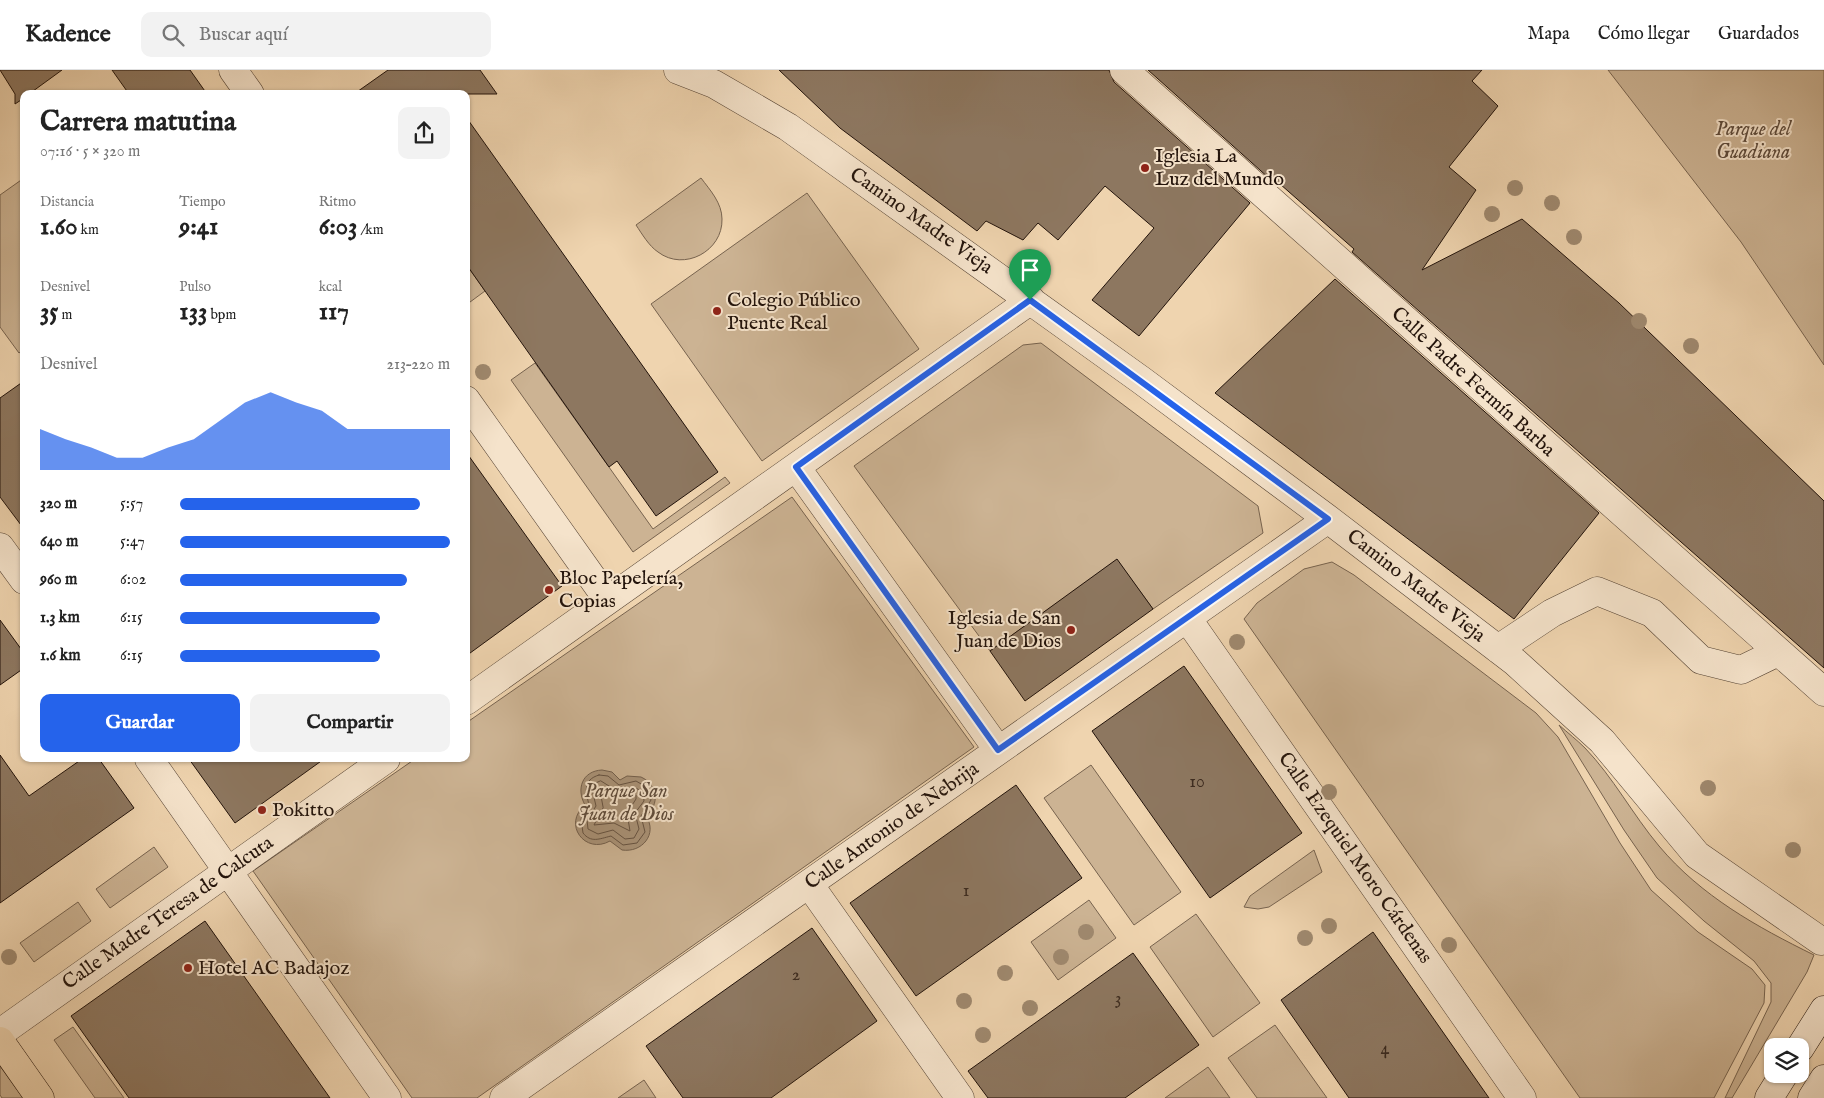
<!DOCTYPE html>
<html lang="es">
<meta charset="utf-8">
<style>
body{margin:0;font-family:"IM FELL English",serif;background:#f2f2f2;color:#222;height:100vh;display:flex;flex-direction:column;font-size:19px;white-space:nowrap}
*{box-sizing:border-box;margin:0}
p{font-size:16px;color:#767676}
.icon{flex:none;width:28px;height:28px;fill:none;stroke:currentColor;stroke-width:2;stroke-linecap:round;stroke-linejoin:round}
.map{position:relative;flex:1;overflow:hidden}
.panel{position:absolute;left:20px;top:20px;width:450px;height:672px;display:flex;flex-direction:column;background:#fff;border-radius:10px;box-shadow:0 1px 4px #0004}
.panel>*{flex:none}
.controls{position:absolute;left:1764px;top:968px;display:grid;gap:10px}
.controls a{display:grid;place-items:center;width:45px;height:45px;border-radius:10px;background:#fff;box-shadow:0 1px 4px #0004;font-size:25px}
.pin{position:absolute;display:grid;place-items:center;width:42px;height:42px;color:#fff;margin:-51px -21px;border-radius:50% 50% 50% 0;rotate:-45deg;box-shadow:0 0 5px #0007}
.pin .icon{rotate:45deg}
.round{display:grid;place-items:center;flex:none;width:52px;height:52px;border-radius:10px;background:#f2f2f2}
.head{display:flex;align-items:center;justify-content:space-between;height:85px;padding:0 20px}
h1{font-size:28px;font-weight:700;line-height:38px}
.stats{display:grid;grid-template-columns:repeat(3,1fr);gap:8px;height:85px;padding:5px 20px}
.stats div{display:grid;align-content:center}
.stats b{font-size:25px;font-weight:700}
.stats small{font-size:14px;font-weight:400}
.stats p{font-size:14px}
.chart{height:140px;padding:10px 20px}
.chart p{display:flex;justify-content:space-between}
.chart svg{width:100%;height:90px;margin-top:5px;fill:#2563eb;opacity:.7}
.button{display:flex;gap:10px;margin-top:auto;padding:10px 20px}
.button a{flex:1;height:58px;border-radius:10px;background:#2563eb;color:#fff;font-size:20px;font-weight:700;line-height:58px;text-align:center}
.button a+a{background:#f2f2f2;color:#222}
ul{padding:0 20px;list-style:none;font-size:16px}
li{display:grid;grid-template-columns:80px 60px 1fr;align-items:center;height:38px}
li i{height:12px;border-radius:6px;background:#2563eb}
header{display:flex;align-items:center;gap:30px;box-sizing:border-box;height:70px;padding:0 25px;background:#fff;border-bottom:1px solid #e0e0e0}
header strong{font-size:24px}
nav{display:flex;gap:28px;margin-inline-start:auto;font-size:18px}
.search{width:350px;height:45px;background:#f2f2f2;display:flex;align-items:center;gap:12px;box-sizing:border-box;padding:0 18px;border-radius:10px;color:#767676;font-size:19px}
.map>svg:first-child{display:block}
</style>
<header>
<strong>Kadence</strong>
<div class="search"><svg class="icon" aria-label="search" viewBox="0 0 24 24"><circle cx="10" cy="10" r="6"/><path d="M15 15l6 6"/></svg>Buscar aquí</div>
<nav><a>Mapa</a><a>Cómo llegar</a><a>Guardados</a></nav>
</header>
<div class="map">
<svg width="1824" height="1028" viewBox="0 0 1824 1028">
<rect width="100%" height="100%" fill="#efd4af"/>
<filter id="stains"><feTurbulence type="fractalNoise" baseFrequency=".004" numOctaves="4"/><feColorMatrix values="0 0 0 0 .2 0 0 0 0 .09 0 0 0 0 .02 0 0 0 .5 -.17"/></filter>
<radialGradient id="worn" r=".72"><stop offset=".6" stop-color="#630" stop-opacity="0"/><stop offset="1" stop-color="#630" stop-opacity=".3"/></radialGradient>
<path fill="#ccb393" stroke="#77634f" d="M1608,0H1824V295L1741,172Z
M24,108V279L19,283L0,257V125Z
M701,108C710,120 722,133 722,149C723,181 684,202 658,182C649,176 642,164 636,155Z
M807,123L919,279L762,391L651,234Z
M466,194L485,221L466,235Z
M1041,273L1258,436L1263,463L1153,539L1117,490L990,581L854,396L1023,275Z
M535,293L653,459L725,407L730,413L633,482L511,310Z
M792,427L974,677L477,1028H412L253,801L415,689H466V653Z
M1332,492L1354,505L1536,643L1558,667L1620,773L1651,820L1698,862L1752,899L1765,915L1764,933L1714,1028H1580L1244,549L1257,533L1304,499Z
M1559,655C1568,663 1577,670 1585,678C1613,707 1633,745 1659,776C1701,826 1757,857 1814,885L1807,902L1732,1028H1725L1771,932V913L1754,891L1704,851L1657,808L1624,760Z
M1091,695L1181,822L1134,855L1044,728Z
M154,777L168,797L110,838L96,819Z
M1314,780L1322,802L1269,837L1258,839L1244,837L1250,826Z
M1089,830L1116,868L1058,910L1031,872Z
M78,832L91,851L34,892L20,873Z
M1196,844L1260,933L1213,967L1150,877Z
M1275,955L1327,1028H1257L1228,988Z
M73,957L124,1028H95L54,970Z
M0,996L23,1028H2L0,1025Z
M1208,997L1230,1028H1165Z
M644,1010L656,1028H618Z"/>
<path fill="#a99277" stroke="#735f4c" d="M602,700L612,702L620,710L627,706L641,707C658,715 660,734 646,746C658,764 642,783 622,780L610,771C585,785 562,754 585,735C576,719 582,701 602,700Z"/>
<g fill="none" stroke-linecap="round" stroke-linejoin="round">
<path stroke="#665241" stroke-width="1" d="M599,705L608,706L619,715L636,711L648,718L651,730L641,746L645,762L637,773L623,775L611,766C599,769 591,773 583,763L581,749L589,735C586,722 582,710 599,705Z
M601,711L617,721L634,717L643,722L644,731L635,743L639,759L634,768L625,769L613,760L598,764L588,759L587,750L596,736L592,719L596,713Z
M600,719L617,728L636,725V729L627,743L630,761L614,753L594,755L603,738Z"/>
</g>
<path fill="#8d7760" stroke="#22130b" d="M0,0H62L29,24H24V28L15,34V24Z
M112,0H190L207,24H129Z
M388,0H480L497,24H354Z
M779,0H1109L1114,12L1250,133L1139,266L1092,230L1154,158L1105,116L1058,170L1038,153L1023,170L986,151L977,161L840,58Z
M1148,0H1482L1472,11L1498,36L1449,97L1476,120L1422,200L1522,149L1619,233L1824,431V598L1352,182L1354,179L1272,107L1270,109Z
M466,47L718,402L656,446L617,391L609,397L466,194Z
M1335,209L1599,443L1514,549L1215,323Z
M24,311V459L0,427V328Z
M466,382L562,516L466,586Z
M1117,489L1153,539L1025,631L990,581Z
M0,550L24,583V598L0,615Z
M1184,596L1302,763L1210,828L1092,661Z
M0,685L29,726L82,689H99L134,738L0,833Z
M189,689H324L235,753Z
M1016,715L1082,808L916,926L850,833Z
M205,851L330,1028H129L71,946Z
M812,858L877,951L771,1028H683L646,976Z
M1373,862L1489,1028H1349L1281,930Z
M1133,883L1199,975L1125,1028H988L968,1001Z"/>
<g fill="none" stroke-linecap="round" stroke-linejoin="round">
<defs>
<path id="minor" d="M233,0L250,24
M678,0L714,14L788,57L1141,310L1328,449L1515,592L1602,671L1697,785L1821,871
M1124,0L1824,622
M466,330L608,530
M796,397L998,680
M0,477L24,510
M1187,548L1522,1028
M1498,579L1552,543L1597,521L1652,543L1701,590L1741,600L1778,582
M466,631L1031,230
M149,689L387,1028
M809,814L960,1028
M0,963L386,689
M504,1028L1328,449"/>
<path id="secondary" d="M1800,978L1824,940
M1769,1028L1784,1004
M1812,1028L1824,1009"/>
<path id="trunk" d="M0,971L40,1028"/>
</defs>
<use href="#minor" stroke="#554334" stroke-width="29"/>
<use href="#secondary" stroke="#22130b" stroke-width="29"/>
<use href="#trunk" stroke="#22130b" stroke-width="29"/>
<use href="#minor" stroke="#f5e3cb" stroke-width="28"/>
<use href="#secondary" stroke="#f5e3cb" stroke-width="28"/>
<use href="#trunk" stroke="#efd4af" stroke-width="28"/>
</g>
<g fill="#9f896f">
<circle cx="1515" cy="118" r="8"/>
<circle cx="1552" cy="133" r="8"/>
<circle cx="1492" cy="144" r="8"/>
<circle cx="1574" cy="167" r="8"/>
<circle cx="1639" cy="251" r="8"/>
<circle cx="1691" cy="276" r="8"/>
<circle cx="483" cy="302" r="8"/>
<circle cx="1237" cy="572" r="8"/>
<circle cx="1708" cy="718" r="8"/>
<circle cx="1329" cy="722" r="8"/>
<circle cx="1793" cy="780" r="8"/>
<circle cx="1329" cy="856" r="8"/>
<circle cx="1086" cy="862" r="8"/>
<circle cx="1305" cy="868" r="8"/>
<circle cx="1449" cy="875" r="8"/>
<circle cx="9" cy="887" r="8"/>
<circle cx="1061" cy="887" r="8"/>
<circle cx="1005" cy="903" r="8"/>
<circle cx="964" cy="931" r="8"/>
<circle cx="1030" cy="938" r="8"/>
<circle cx="983" cy="965" r="8"/>
</g>
<g fill="none" stroke-linecap="round" stroke-linejoin="round">
<defs>
<path id="route" d="M1030,230L1328,449L998,680L796,397Z"/>
</defs>
<use href="#route" stroke="#fff" stroke-width="10"/>
<use href="#route" stroke="#2563eb" stroke-width="6"/>
</g>
<g fill="#8f2418" stroke="#f5e3cb" stroke-width="2">
<circle cx="1145" cy="98" r="5"/>
<circle cx="717" cy="241" r="5"/>
<circle cx="549" cy="520" r="5"/>
<circle cx="1071" cy="560" r="5"/>
<circle cx="262" cy="740" r="5"/>
<circle cx="188" cy="898" r="5"/>
</g>
<g text-anchor="middle" dominant-baseline="central" stroke-width="4" stroke-linejoin="round" paint-order="stroke">
<g font-size="18" fill="#3d2c20">
<text x="1197" y="712">10</text>
<text x="966" y="821">1</text>
<text x="796" y="905">2</text>
<text x="1118" y="929">3</text>
<text x="1385" y="979">4</text>
</g>
<g font-size="20" font-style="italic" fill="#5e4b3b" stroke="#f5e3cb">
<text x="1753" y="59">Parque del<tspan x="1753" dy="23">Guadiana</tspan></text>
<text x="626" y="721">Parque San<tspan x="626" dy="23">Juan de Dios</tspan></text>
</g>
<g font-size="20" fill="#22130b" stroke="#f5e3cb" text-anchor="start">
<text x="1155" y="86">Iglesia La<tspan x="1155" dy="23">Luz del Mundo</tspan></text>
<text x="727" y="230">Colegio Público<tspan x="727" dy="23">Puente Real</tspan></text>
<text x="559" y="508">Bloc Papelería,<tspan x="559" dy="23">Copias</tspan></text>
<text x="1061" y="548" text-anchor="end">Iglesia de San<tspan x="1061" dy="23">Juan de Dios</tspan></text>
<text x="272" y="740">Pokitto</text>
<text x="198" y="898">Hotel AC Badajoz</text>
</g>
<g font-size="20" fill="#22130b" stroke="#f5e3cb">
<text transform="translate(921 151) rotate(35)">Camino Madre Vieja</text>
<text transform="translate(1473 312) rotate(42)">Calle Padre Fermín Barba</text>
<text transform="translate(1416 516) rotate(38)">Camino Madre Vieja</text>
<text transform="translate(892 756) rotate(-35)">Calle Antonio de Nebrija</text>
<text transform="translate(1355 788) rotate(55)">Calle Ezequiel Moro Cárdenas</text>
<text transform="translate(168 843) rotate(-35)">Calle Madre Teresa de Calcuta</text>
</g>
</g>
<rect width="100%" height="100%" filter="url(#stains)"/>
<rect width="100%" height="100%" fill="url(#worn)"/>
</svg>
<div class="controls">
<a><svg class="icon" aria-label="layers" viewBox="0 0 24 24"><path d="M12 4l9 5-9 5-9-5zM3 14l9 5 9-5"/></svg></a>
</div>
<div class="pin" style="left:1030px;top:230px;background:#1e9e55"><svg class="icon" aria-label="arrive" viewBox="0 0 24 24"><path d="M6 21V4h12l-3 4 3 4H6"/></svg></div>
<section class="panel">
<div class="head"><div><h1>Carrera matutina</h1><p>07:16 · 5 × 320 m</p></div><a class="round"><svg class="icon" aria-label="share" viewBox="0 0 24 24"><path d="M12 15V3M7 8l5-5 5 5M5 13v7h14v-7"/></svg></a></div>
<div class="stats">
<div><p>Distancia</p><b>1.60<small> km</small></b></div>
<div><p>Tiempo</p><b>9:41</b></div>
<div><p>Ritmo</p><b>6:03<small> /km</small></b></div>
</div>
<div class="stats">
<div><p>Desnivel</p><b>35<small> m</small></b></div>
<div><p>Pulso</p><b>133<small> bpm</small></b></div>
<div><p>kcal</p><b>117</b></div>
</div>
<div class="chart"><p><span>Desnivel</span>213–220 m</p>
<svg viewBox="0 0 160 44" preserveAspectRatio="none"><path d="M0 44V24L10 29L20 33L30 38L40 38L50 33L60 29L70 20L80 11L90 6L100 11L110 15L120 24L130 24L140 24L150 24L160 24V44z"/></svg>
</div>
<ul>
<li><b>320 m</b>5:57<i style="width:89%"></i></li>
<li><b>640 m</b>5:47<i style="width:100%"></i></li>
<li><b>960 m</b>6:02<i style="width:84%"></i></li>
<li><b>1.3 km</b>6:15<i style="width:74%"></i></li>
<li><b>1.6 km</b>6:15<i style="width:74%"></i></li>
</ul>
<div class="button"><a>Guardar</a><a>Compartir</a></div>
</section>
</div>
